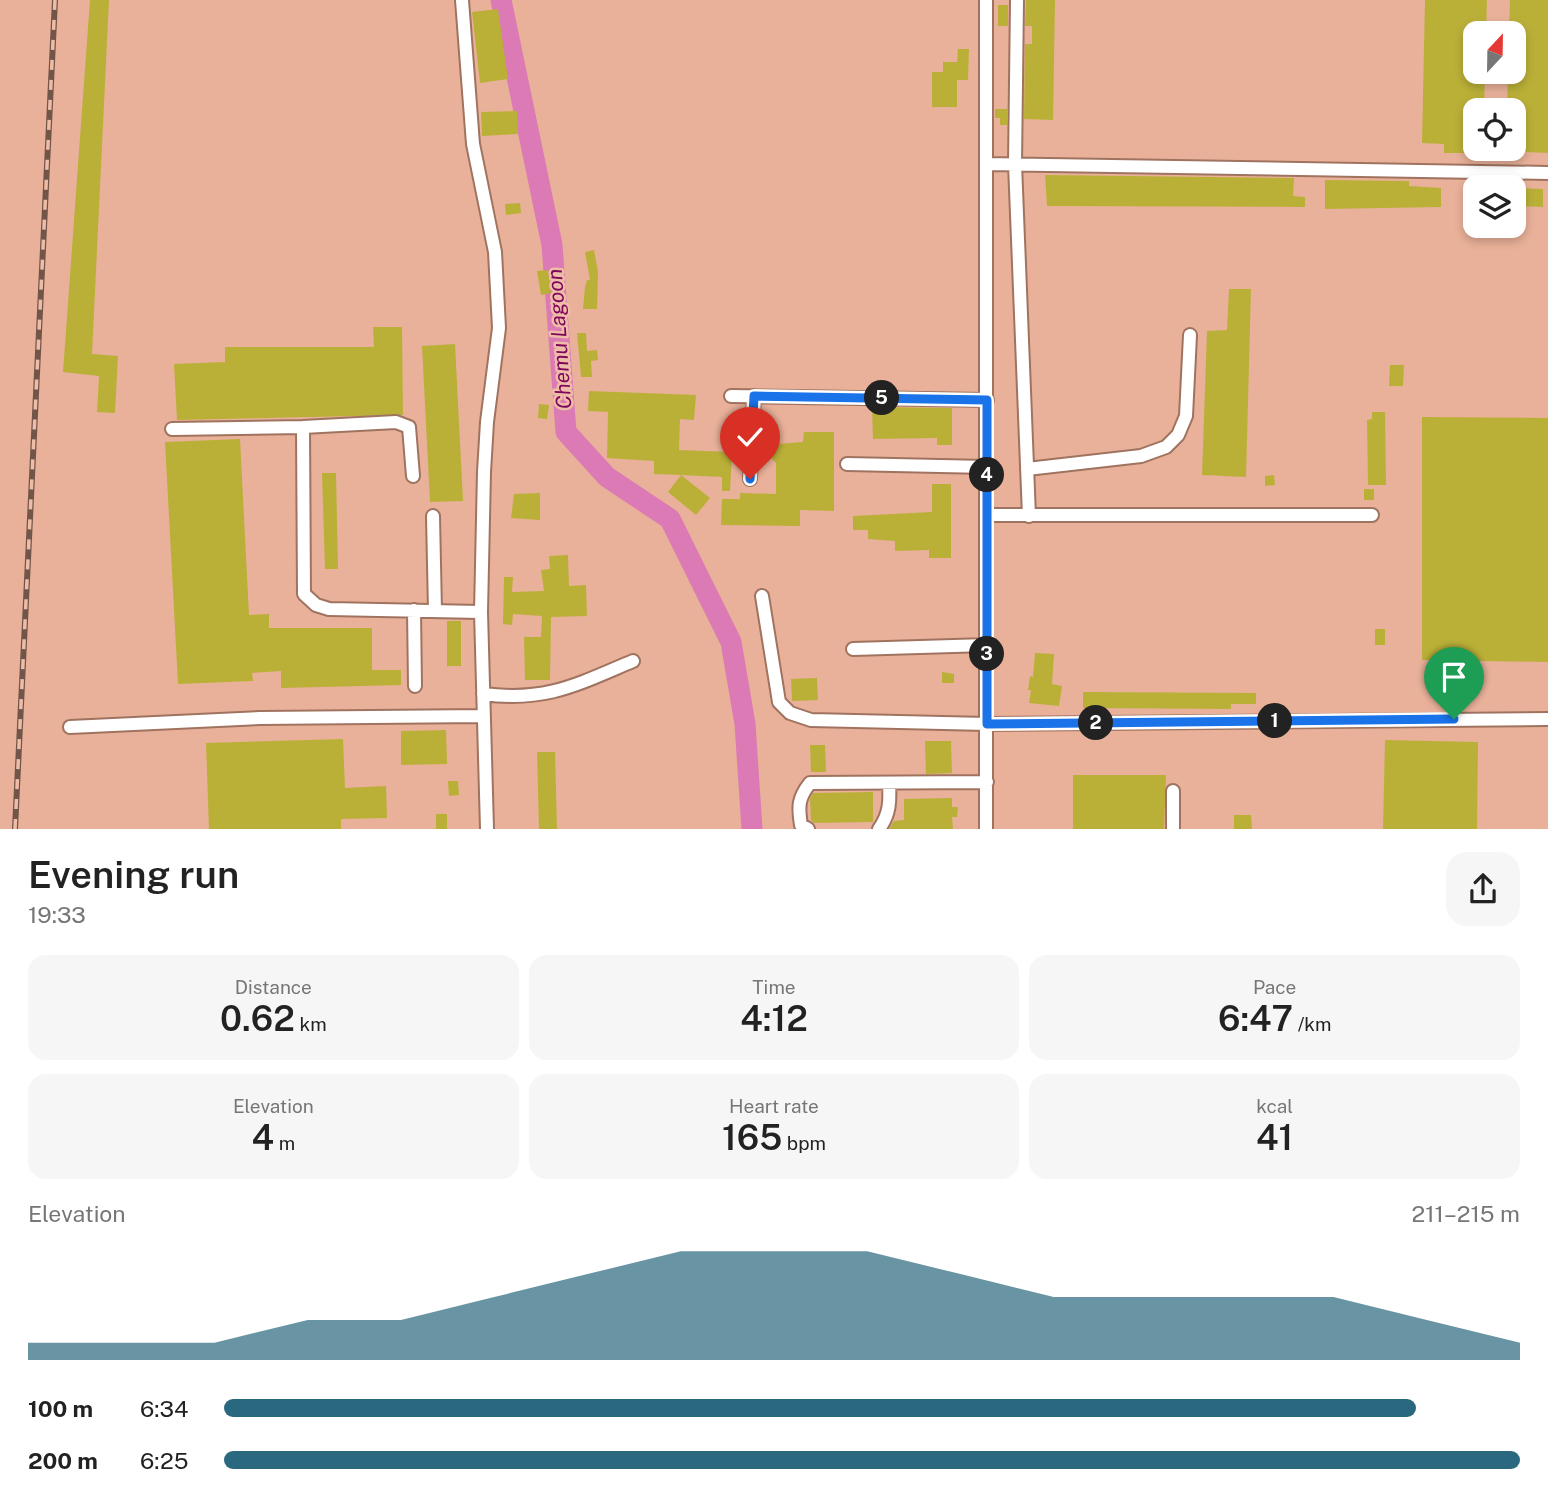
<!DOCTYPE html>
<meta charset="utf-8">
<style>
body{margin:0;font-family:"Public Sans",sans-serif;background:#f6f6f6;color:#222;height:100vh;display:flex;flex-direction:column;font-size:26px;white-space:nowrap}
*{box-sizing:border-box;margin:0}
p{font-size:23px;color:#767676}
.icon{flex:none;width:38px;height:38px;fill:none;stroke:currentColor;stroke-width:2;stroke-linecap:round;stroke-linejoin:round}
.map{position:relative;height:829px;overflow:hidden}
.drawer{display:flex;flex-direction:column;background:#fff;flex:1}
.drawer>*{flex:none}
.needle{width:46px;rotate:22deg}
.tools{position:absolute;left:1463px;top:21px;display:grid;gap:14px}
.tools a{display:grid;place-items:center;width:63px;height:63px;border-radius:14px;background:#fff;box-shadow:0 4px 10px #0003;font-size:35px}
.pin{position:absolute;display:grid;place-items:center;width:60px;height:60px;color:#fff;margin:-72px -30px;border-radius:50% 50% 50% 0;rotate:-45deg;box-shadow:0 0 7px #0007}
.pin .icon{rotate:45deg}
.km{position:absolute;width:35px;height:35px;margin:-18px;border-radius:50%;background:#222;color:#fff;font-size:19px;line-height:35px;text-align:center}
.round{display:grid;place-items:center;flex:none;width:74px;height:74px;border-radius:21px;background:#f6f6f6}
.overview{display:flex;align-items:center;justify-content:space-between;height:119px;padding:0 28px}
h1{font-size:38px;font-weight:600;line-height:52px}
.metrics{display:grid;grid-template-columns:repeat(3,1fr);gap:10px;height:119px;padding:7px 28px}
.metrics div{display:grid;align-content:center;border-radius:18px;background:#f6f6f6;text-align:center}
.metrics b{font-size:35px;font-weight:600}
.metrics small{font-size:19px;font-weight:400}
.metrics p{font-size:19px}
.chart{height:196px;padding:14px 28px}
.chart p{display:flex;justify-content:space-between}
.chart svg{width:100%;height:126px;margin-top:7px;fill:#29687e;opacity:.7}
ul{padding:0 28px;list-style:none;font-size:23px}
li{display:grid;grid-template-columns:112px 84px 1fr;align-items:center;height:52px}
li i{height:18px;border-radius:9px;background:#29687e}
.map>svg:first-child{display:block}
</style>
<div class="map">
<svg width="1548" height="829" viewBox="0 0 1548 829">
<rect width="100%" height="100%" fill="#eebda8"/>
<path fill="#e9b199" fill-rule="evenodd" d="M0,0H1548V829H0ZM1475,33H1514V72H1475ZM1475,110H1514V149H1475ZM1475,187H1514V226H1475Z"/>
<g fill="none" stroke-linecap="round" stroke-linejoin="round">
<path stroke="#db7ab4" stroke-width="21" d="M501,0L552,245L566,432L607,477L670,519L731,642L745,724L752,829"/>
</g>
<path fill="#bab038" d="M90,0H109L92,354L118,356L115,413L97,412L99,376L63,372Z
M1026,0H1055L1053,120L1024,119L1025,44H1032V26H1025Z
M1425,0H1487L1486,33H1475V72H1485L1484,110H1475V153H1444V144L1422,143Z
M1510,0H1548V153L1525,152V144L1514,143V110H1507L1508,72H1514V33H1509Z
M998,5H1008V26H998Z
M498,9L508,79L480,83L472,12Z
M958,49H969L968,80H957V107H932V72H943V62H957Z
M995,109H1007V125H1000V118H995Z
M517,111L518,134L482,136L481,112Z
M1045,175L1294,178L1293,196L1305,197V207L1047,206Z
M1325,180L1409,181V186L1441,188V207L1325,209Z
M1514,188L1543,189V207L1514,206Z
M520,203L521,213L506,215L505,204Z
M594,250L598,272L597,309H583L585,287L587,280H590L585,252Z
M548,270L551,293L541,295L537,271Z
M1229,289H1251L1246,477L1202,475L1207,331L1227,330Z
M373,327H402L403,415L177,420L174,364L225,362V347H374Z
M577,333H586L587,351L597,350L598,360L591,361L592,377H581Z
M455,344L463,501L430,502L422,346Z
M1390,365H1404L1403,386H1389Z
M589,391L696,395L694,420L680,419L679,450L732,452L730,491H722V477L681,475L710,498L696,515L668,492L681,475L654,474V461L607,458L608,412L588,411Z
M539,404L549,405L547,419L538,418Z
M872,407L952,408V445H937V438L873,439Z
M1372,412H1385L1386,485H1368L1367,420L1372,419Z
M1422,417L1548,418V662L1422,660Z
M763,422L778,424V444L803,442L804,432H834V511L800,510V526L721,525L722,499H740V493L776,494V463L760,446Z
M735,436H743L742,457H735Z
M240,439L249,615L269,614V628H372V670H401V685L281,688V671L252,673L253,681L178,684L165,442Z
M322,473H336L338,569H325Z
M1274,475L1275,485L1265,486V476Z
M932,484H951V558H929V550L895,551V541L868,539V530H853V516L932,512Z
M1364,489H1374V500H1364Z
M540,493V520L511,518L514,494Z
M568,555L569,586L586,585L587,616L551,617L550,680H525L524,637H541L542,616L513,614L512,625L503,624L504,577H513L512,592L544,591L541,570L550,569L549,556Z
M447,621H461V666H447Z
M1375,629H1385V645H1375Z
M1035,653L1054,654L1052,684L1062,686L1059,706L1029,703L1031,690H1028L1030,676L1033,677Z
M942,672L954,674V683H942Z
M817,678L818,700L792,701L791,679Z
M1083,692L1256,693V704H1231V709L1083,708Z
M446,730L447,764L401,765V731Z
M343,739L345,788L386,786L387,818L341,819V829H209L206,743Z
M1385,740L1478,742L1477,829H1383Z
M925,741H951L952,773L926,774Z
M810,745H825L826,772H811Z
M537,752H555L557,829H539Z
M1073,775H1166L1164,829H1073Z
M448,781H458L459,795L449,796Z
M873,792V822L814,823L811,820L810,799L813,793Z
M952,798V807H958L957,817H952L953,829H889L894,821L904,820V799Z
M436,814H447V829H436Z
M1234,815H1251L1252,829H1234Z"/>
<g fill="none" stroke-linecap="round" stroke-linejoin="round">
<defs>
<path id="minor" d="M462,0L473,144L495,252L499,328L487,422L484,472L481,612L487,829
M986,0V829
M1017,0L1015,164L1029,516
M986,164L1548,173
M731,396L987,400
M172,429L303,427
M847,464L987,467
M1027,469L1141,456L1166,447L1178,435L1186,416L1190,335
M413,476L409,427L396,422L303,427L304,594L316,605L329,609L481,612
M750,479L754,396
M987,515H1372
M433,516L435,611
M762,596L779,702L790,713L811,720L987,724L1548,719
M414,610L415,686
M853,649L987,645
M483,694C546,702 576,685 633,661
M70,727L260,718L483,716
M808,829L801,825C798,807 798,798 810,783L987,782
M879,829C890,814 890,801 889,783
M1173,829V791"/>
</defs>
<use href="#minor" stroke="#a07360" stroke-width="16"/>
<use href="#minor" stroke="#fff" stroke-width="12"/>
<defs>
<path id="rail" d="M15,829L55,0"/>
</defs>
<use href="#rail" stroke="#725549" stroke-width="6"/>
<use href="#rail" stroke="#eebda8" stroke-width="3.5" stroke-dasharray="10" stroke-linecap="butt"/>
</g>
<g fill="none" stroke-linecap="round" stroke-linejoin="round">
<defs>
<path id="route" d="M750,479L754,396L987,400V724L1454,719"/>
</defs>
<use href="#route" stroke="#fff" stroke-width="14"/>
<use href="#route" stroke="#1a73e8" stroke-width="9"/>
</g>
<g text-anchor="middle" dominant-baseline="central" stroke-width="5" stroke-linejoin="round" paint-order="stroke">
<g font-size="21" font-style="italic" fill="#80065d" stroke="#eebda8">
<text transform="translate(559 339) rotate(-94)">Chemu Lagoon</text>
</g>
</g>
</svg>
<div class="tools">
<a><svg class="needle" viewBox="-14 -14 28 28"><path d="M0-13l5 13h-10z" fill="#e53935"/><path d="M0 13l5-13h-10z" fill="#767676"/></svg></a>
<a><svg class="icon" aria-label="locate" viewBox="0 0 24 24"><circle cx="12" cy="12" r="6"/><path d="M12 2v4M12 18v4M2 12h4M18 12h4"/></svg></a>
<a><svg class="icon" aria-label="layers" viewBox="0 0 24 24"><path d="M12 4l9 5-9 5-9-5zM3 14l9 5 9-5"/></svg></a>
</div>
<div class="pin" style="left:1454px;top:719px;background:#1e9e55"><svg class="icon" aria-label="arrive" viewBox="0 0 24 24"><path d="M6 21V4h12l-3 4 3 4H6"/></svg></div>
<div class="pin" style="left:750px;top:479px;background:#d93025"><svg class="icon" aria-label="check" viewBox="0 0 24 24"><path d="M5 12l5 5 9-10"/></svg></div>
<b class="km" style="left:1275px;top:721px">1</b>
<b class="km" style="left:1096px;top:723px">2</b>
<b class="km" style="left:987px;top:654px">3</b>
<b class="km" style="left:987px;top:475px">4</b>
<b class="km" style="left:882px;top:398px">5</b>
</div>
<section class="drawer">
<div class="overview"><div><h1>Evening run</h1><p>19:33</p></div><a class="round"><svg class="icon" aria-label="share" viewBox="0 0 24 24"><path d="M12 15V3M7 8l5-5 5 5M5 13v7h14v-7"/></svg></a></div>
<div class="metrics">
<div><p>Distance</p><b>0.62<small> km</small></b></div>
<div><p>Time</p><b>4:12</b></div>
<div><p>Pace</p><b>6:47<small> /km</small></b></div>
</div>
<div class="metrics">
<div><p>Elevation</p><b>4<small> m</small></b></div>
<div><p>Heart rate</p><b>165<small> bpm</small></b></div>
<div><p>kcal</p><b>41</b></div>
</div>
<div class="chart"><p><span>Elevation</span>211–215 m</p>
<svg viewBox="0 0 160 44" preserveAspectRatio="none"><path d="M0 44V38L10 38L20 38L30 30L40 30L50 22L60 14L70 6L80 6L90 6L100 14L110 22L120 22L130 22L140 22L150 30L160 38V44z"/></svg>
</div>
<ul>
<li><b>100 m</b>6:34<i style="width:92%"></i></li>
<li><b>200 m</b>6:25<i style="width:100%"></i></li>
</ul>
</section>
